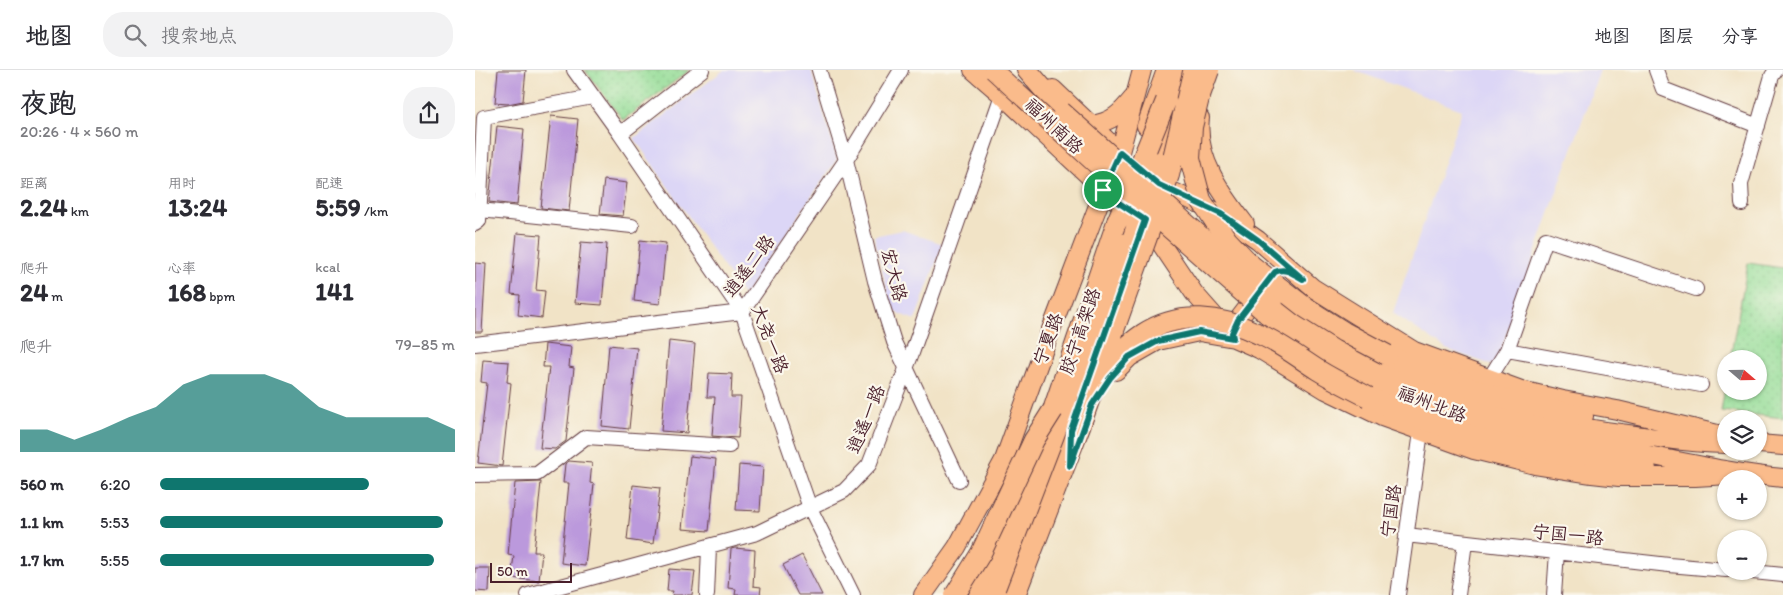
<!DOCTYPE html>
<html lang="zh">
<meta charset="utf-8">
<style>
body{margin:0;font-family:Itim,"LXGW WenKai TC",sans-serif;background:#f2f2f3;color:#2b2b33;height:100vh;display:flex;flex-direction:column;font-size:19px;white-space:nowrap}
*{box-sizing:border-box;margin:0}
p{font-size:16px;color:#7c7c81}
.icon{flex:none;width:28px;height:28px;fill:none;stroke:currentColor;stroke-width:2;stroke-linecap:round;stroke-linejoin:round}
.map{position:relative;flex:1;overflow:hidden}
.details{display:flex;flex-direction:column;background:#fff;width:475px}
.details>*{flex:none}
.needle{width:32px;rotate:110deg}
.tools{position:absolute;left:1242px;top:280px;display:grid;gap:10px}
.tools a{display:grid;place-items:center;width:50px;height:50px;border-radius:50%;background:#fff;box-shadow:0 1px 4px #0004;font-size:25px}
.scale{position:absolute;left:15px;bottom:12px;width:82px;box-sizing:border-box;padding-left:5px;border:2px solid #4a1f2b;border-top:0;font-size:14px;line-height:18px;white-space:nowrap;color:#4a1f2b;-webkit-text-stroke:4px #fbf7ec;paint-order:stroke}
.pin{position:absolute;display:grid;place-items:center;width:42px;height:42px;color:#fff;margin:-21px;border:2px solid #fff;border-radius:50%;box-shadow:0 1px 5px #0007}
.round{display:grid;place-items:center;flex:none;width:52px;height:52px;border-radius:20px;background:#f2f2f3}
.head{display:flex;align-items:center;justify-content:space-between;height:85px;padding:0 20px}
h1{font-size:28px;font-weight:700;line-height:38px}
.stats{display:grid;grid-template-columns:repeat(3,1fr);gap:8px;height:85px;padding:5px 20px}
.stats div{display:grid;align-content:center}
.stats b{font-size:25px;font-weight:700}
.stats small{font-size:14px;font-weight:400}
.stats p{font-size:14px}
.chart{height:140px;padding:10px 20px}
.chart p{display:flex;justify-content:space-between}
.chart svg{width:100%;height:90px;margin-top:5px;fill:#0f766e;opacity:.7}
ul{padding:0 20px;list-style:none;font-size:16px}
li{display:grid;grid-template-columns:80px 60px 1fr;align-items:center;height:38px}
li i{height:12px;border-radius:6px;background:#0f766e}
header{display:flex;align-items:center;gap:30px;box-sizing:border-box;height:70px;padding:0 25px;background:#fff;border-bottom:1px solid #e1e1e2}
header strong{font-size:24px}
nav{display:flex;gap:28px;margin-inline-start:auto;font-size:18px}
.search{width:350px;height:45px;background:#f2f2f3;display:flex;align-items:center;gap:12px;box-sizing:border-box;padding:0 18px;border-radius:20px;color:#7c7c81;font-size:19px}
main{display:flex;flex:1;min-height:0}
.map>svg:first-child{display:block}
</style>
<header>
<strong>地图</strong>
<div class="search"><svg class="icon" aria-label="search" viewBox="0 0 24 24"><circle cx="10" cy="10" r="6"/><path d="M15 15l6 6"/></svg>搜索地点</div>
<nav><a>地图</a><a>图层</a><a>分享</a></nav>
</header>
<main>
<section class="details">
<div class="head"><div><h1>夜跑</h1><p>20:26 · 4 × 560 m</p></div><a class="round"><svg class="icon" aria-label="share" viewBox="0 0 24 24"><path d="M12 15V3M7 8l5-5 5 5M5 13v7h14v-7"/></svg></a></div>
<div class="stats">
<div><p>距离</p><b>2.24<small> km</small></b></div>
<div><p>用时</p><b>13:24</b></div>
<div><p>配速</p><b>5:59<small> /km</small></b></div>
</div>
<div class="stats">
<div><p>爬升</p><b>24<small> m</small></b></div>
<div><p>心率</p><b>168<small> bpm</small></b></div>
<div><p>kcal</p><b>141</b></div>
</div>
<div class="chart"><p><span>爬升</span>79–85 m</p>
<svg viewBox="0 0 160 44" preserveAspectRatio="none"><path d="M0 44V33L10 33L20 38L30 33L40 27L50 22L60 11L70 6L80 6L90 6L100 11L110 22L120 27L130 27L140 27L150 27L160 33V44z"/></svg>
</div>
<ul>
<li><b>560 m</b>6:20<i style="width:71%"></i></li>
<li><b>1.1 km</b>5:53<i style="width:96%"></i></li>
<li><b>1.7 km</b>5:55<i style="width:93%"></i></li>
</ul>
</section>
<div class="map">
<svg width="1308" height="525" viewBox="0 0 1308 525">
<defs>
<pattern id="green-dots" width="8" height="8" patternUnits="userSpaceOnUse" patternTransform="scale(1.25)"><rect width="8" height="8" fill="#95dd98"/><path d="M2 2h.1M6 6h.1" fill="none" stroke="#82bd83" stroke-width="1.8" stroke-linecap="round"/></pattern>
</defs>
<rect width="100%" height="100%" fill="#fbf7ec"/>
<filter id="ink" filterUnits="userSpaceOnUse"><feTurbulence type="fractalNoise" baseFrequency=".02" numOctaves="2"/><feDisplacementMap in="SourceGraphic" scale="10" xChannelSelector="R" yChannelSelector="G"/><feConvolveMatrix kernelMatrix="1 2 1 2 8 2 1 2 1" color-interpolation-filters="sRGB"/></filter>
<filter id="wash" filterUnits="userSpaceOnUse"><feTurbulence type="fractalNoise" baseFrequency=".0096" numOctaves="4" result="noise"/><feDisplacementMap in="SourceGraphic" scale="20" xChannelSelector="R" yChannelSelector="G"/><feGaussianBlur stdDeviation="1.12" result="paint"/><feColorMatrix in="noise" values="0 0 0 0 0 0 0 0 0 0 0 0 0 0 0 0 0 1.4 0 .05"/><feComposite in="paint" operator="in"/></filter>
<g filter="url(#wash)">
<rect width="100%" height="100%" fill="#f1e3c6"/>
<path fill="#dcd6f6" d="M249,0H336L362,89L269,226L159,68Z
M878,0H1125L1020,296L971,279L918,243L987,40Z
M427,160L468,174L440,250L417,241L399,166Z"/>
<path fill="url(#green-dots)" stroke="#707e62" d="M110,0H215L148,50Z
M1273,193L1308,198V348L1246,341L1251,311V321H1284V289H1255Z"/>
<g id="blocks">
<path fill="#bb99dc" d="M23,0H51L48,31L33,34L20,33Z
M76,46L103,49L94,141L66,138Z
M22,56L49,59L42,135L14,132Z
M129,110L152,113L148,146L125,144Z
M42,163L66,165L61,220L70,221L67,248L43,245L45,225L36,224Z
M165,170L191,173L185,234L159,231Z
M106,172L132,174L127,235L100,233Z
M0,193L11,194L7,262H0Z
M194,271L220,274L212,363L186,361Z
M70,274L96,277L94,297L99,298L91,371L80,379L65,378L74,297H68Z
M134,275L162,278L154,359L127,356Z
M8,290L34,292L32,312L36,313L27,396L3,393L12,313L6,312Z
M234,303L257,304L256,327H266L263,368L237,366L240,327H232Z
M215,386L241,389L234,461L207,459Z
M94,391L117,393L115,413L119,414L110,496L86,493L94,413H88L90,394Z
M264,395L288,397L285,441L261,440Z
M66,412L59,482H67L64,511L36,508L39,486L33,485L40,413Z
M158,415L185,418L178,474L152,470Z
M260,478L280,480L278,516L286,517L285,525H260L261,519L253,518L256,479Z
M327,485L347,525H323L308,495Z
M0,498H15L14,522L0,521Z
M194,499L220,501L217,525H197L198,521H192Z"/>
</g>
</g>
<g filter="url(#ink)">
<use href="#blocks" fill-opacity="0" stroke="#633c42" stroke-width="1"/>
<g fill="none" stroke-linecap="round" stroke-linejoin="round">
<defs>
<path id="minor" d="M99,0L145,64L267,242L335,438L378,525
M344,0L371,90L400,211L419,272L484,410
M1181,0L1188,19L1283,56
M145,64L227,0
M1267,134L1266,114L1297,6L1301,0
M5,140L157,156
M0,154L4,151L9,47L118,27
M0,274L267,242L371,90L426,0
M1032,280L1226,315
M1014,309L1032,280L1071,169L1221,219
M0,405L62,404L111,367L254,376
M931,465L1194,495L1251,500
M1268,501L1308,505
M53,525L282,463L369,421L394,395L437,283L527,25
M232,525L234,478
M923,525L946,362
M983,525L990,472
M1079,525L1082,482"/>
<path id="major" d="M498,0L527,25L629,120L644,133L670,150L719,223L749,257
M578,19L636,74
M725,48C720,88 747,124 770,154
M616,55C637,52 645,44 658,28
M671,56L691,0
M678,110L684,115L746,144L783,170L838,218L939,281L1046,320L1088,330L1142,340L1251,366
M799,231C830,253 860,276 894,293C978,334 1069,354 1160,365C1191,369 1220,374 1251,374
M791,244C861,292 935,334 1017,356C1060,367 1104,372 1148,380C1201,390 1254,403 1308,408
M758,267L757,263L763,250L786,220
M641,301L655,287L683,271L724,262L759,268L784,279L851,320L907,347L999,380L1060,395L1117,404L1144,407H1220L1271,404
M1284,374L1308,376
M1103,388L1172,399
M448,525L482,477L529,390L574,265L629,120L645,82L667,0
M503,525L508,502L519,473"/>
<path id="highway" d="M552,0L587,41
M691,31L702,0
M684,92L700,49
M912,285L990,316L1036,331L1108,346
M893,327L935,345L1015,372L1103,388
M540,505L550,464L658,167
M521,525L535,467L642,152"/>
</defs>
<use href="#minor" stroke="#633c42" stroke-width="16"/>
<use href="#major" stroke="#633c42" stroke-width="20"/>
<use href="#highway" stroke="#633c42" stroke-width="22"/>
<use href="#minor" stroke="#fff" stroke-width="14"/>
<use href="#major" stroke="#fabb8b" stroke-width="18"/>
<use href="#highway" stroke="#fabb8b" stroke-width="20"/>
<defs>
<path id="major-bridge" d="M518,0L616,90L791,244
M587,41L799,231"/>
<path id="highway-bridge" d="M734,0L724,28L717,57L715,88L726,130L752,170L777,196L831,238L869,262L912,285
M642,152L691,31
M658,167L684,92
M630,305C639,288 653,274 668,264C704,240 747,246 784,264C805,273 824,288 843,300C859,310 876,318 893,327
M480,525L506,483L559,370L578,340
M540,525L605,356L694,105L718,2"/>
</defs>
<use href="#major-bridge" stroke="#633c42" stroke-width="20" stroke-linecap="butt"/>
<use href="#highway-bridge" stroke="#633c42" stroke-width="22" stroke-linecap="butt"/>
<use href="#major-bridge" stroke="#fabb8b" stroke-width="18"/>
<use href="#highway-bridge" stroke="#fabb8b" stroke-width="20"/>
</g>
</g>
<g fill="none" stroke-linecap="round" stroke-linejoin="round" filter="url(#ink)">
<defs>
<path id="route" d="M645,82L684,115L746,144L783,170L828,209C818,204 811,197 800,202L763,250L757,263L758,268L724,262L683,271L654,287L635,308L617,335L595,396L596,360L670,150L644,133L628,120Z"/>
</defs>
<use href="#route" stroke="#fff" stroke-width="10"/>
<use href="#route" stroke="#0f766e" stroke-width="6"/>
</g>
<g text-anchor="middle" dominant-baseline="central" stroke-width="4.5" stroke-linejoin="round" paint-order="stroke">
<g font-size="18" fill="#4a1f2b" stroke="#fbf7ec">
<text transform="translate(579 56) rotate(43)">福州南路</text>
<text transform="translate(274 196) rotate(-53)">逍遥二路</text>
<text transform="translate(419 205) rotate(75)">宏大路</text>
<text transform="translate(605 261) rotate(-71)">胶宁高架路</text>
<text transform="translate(295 269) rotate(69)">大尧一路</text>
<text transform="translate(573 269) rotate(-70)">宁夏路</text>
<text transform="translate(957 334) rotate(21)">福州北路</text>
<text transform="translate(391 349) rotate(-68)">逍遥一路</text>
<text transform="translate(916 441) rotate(-82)">宁国路</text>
<text transform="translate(1093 465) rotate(6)">宁国一路</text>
</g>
</g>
</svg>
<div class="tools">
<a><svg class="needle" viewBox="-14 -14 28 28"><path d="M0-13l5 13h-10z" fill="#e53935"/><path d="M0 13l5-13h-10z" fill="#7c7c81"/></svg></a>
<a><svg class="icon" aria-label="layers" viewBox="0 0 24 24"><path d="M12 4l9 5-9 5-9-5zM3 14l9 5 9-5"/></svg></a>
<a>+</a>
<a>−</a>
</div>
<div class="scale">50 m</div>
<div class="pin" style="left:628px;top:120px;background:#1e9e55"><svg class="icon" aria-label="arrive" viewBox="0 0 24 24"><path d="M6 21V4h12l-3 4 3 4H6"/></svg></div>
</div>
</main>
